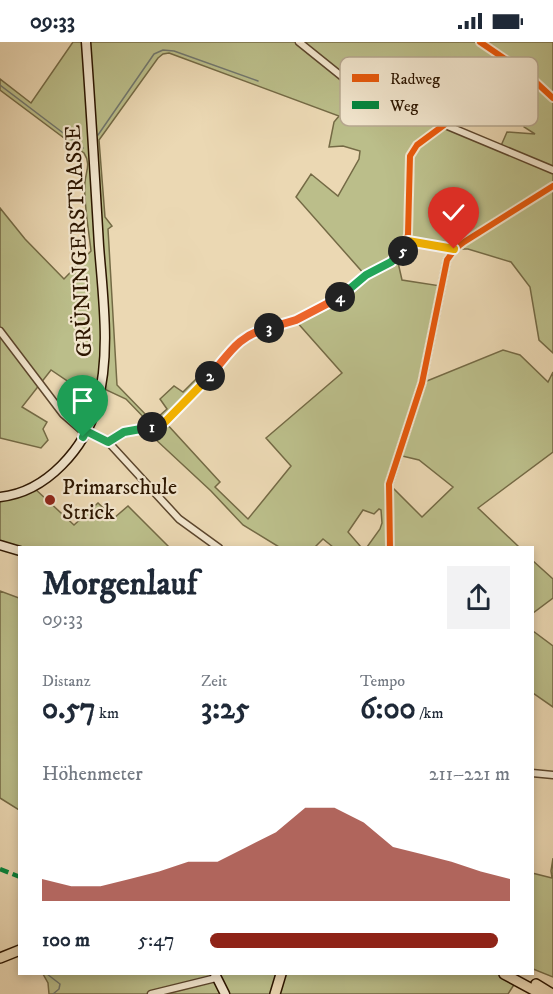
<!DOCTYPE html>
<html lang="de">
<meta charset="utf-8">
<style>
body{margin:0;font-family:"IM FELL DW Pica",serif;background:#f2f2f3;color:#1f2937;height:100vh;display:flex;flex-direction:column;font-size:22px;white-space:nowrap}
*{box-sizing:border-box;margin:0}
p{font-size:20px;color:#747a83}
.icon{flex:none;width:33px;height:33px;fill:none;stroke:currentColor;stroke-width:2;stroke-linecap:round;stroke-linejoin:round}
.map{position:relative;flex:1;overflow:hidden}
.panel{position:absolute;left:18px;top:504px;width:516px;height:429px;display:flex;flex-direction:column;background:#fff;border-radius:0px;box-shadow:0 3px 9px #0003}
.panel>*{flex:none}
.pin{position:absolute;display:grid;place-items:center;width:51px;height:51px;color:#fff;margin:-62px -26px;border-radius:50% 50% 50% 0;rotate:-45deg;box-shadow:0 0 6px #0007}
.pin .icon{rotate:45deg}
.km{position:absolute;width:30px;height:30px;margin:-15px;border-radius:50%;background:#222;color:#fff;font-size:16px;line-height:30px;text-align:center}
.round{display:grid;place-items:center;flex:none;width:63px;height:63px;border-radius:0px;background:#f2f2f3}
.head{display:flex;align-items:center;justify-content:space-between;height:102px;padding:0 24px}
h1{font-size:33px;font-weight:800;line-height:45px}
.stats{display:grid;grid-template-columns:repeat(3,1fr);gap:9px;height:102px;padding:6px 24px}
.stats div{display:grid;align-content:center}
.stats b{font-size:30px;font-weight:800}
.stats small{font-size:16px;font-weight:400}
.stats p{font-size:16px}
.chart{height:168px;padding:12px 24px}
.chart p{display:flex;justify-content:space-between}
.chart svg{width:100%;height:108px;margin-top:6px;fill:#8f2418;opacity:.7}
ul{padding:0 24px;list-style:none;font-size:20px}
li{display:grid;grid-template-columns:96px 72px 1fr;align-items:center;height:45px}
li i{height:15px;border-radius:8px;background:#8f2418}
.status{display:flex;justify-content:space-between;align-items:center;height:42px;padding:0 30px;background:#fff;direction:ltr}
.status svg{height:16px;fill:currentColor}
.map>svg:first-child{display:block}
</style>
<div class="status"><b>09:33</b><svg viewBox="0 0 49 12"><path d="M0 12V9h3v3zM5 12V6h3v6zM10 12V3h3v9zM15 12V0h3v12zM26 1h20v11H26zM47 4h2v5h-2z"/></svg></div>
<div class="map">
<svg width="553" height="952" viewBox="0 0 553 952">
<rect width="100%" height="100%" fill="#ebd8b3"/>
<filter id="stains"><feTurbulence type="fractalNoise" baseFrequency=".00333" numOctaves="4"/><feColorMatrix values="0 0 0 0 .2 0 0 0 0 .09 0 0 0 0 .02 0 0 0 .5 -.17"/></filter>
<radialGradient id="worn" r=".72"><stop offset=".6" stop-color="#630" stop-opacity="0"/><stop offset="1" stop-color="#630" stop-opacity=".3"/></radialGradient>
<path fill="#bbbe8a" stroke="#746a45" stroke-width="1.5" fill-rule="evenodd" d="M73,0H553V311L539,298L530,245L511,220L468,207H455L408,199L397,216L402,238L441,244L422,341L503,308L520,313L548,340L553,330V410L478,466L519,505H367L380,487L382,481L381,468L379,467L374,472L363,468L348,490L361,505H333L323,497L315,505H279L243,483L211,449L154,396L153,385L126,357L81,336L72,342L51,328L22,365L47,380L43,387L48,398L41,406L0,396V166L25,197L64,237L91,209C89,190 83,156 85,140C86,129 91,122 84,111L0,48V37L31,61ZM169,11L339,74L334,80L329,105L343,104L360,109L359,117L338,154L311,132L296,155L365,233L328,262L295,278L342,331L266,396L291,424L248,477L215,445L220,440L165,380L212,332L207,326L183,350L174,344L160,357L167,367L158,375L149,376L117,343L108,187L112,184L105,175L99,98L158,16L163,12ZM441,27L462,37L465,54L481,55L493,58L498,46L528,64L524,85L535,92L507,90L500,106L392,61L403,44L437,53ZM398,413L419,418L453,445L422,475L389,442Z
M33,445L74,483L98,461L114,476L128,464L169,505L20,506L0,503V455Z
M532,518L553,537V556L533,571Z
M0,549L19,556V768L0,756Z
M533,589L553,604V665L533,651Z
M553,816V935L533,927L532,831L552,836L551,829Z
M43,932H504L517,938L508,952H49L48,941Z"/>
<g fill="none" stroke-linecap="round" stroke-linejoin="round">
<path stroke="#71776e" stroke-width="1.5" d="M0,43L83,106
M98,93L154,12L163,8L174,9L258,39
M47,932L60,942L59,947L53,952"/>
<defs>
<path id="minor" d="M299,0L345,37L371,52L553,128
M480,0L527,32L553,56
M408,199L455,207
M0,289L63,372L85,391
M86,389L110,402L179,477L219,506
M108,400C127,385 146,391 165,380L212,332L240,298L258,289L295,278L328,262L342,254L366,233L391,220L401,212L406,203L408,192L410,114L417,103L444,83
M390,506L389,442L422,341L447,218L455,207L464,200L553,144
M532,731L553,733
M151,952L216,936"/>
<path id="secondary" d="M0,455C47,450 85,406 97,363C111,312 103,256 99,204C95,136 91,68 86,0
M0,503L20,509
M215,932L225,952"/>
<path id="trunk" d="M0,916L20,908
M504,932L541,952
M536,942L552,952
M275,952L281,932"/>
</defs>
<use href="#minor" stroke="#5c462d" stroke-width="9"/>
<use href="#secondary" stroke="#2d1600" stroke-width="11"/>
<use href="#trunk" stroke="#2d1600" stroke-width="12"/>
<use href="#minor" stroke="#f2e6ce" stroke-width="6"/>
<use href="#secondary" stroke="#f2e6ce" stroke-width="8"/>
<use href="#trunk" stroke="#ebd8b3" stroke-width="9"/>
<path stroke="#00873e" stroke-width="4.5" stroke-dasharray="9 4.5" stroke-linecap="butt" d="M0,827L20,835"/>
<defs>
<path id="cycleway" d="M480,0L527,32L553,56
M108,400C127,385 146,391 165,380L212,332L240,298L258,289L295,278L328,262L342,254L366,233L391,220L401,212L406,203L408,192L410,114L417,103L444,83
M390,506L389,442L422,341L447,218L455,207L464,200L553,144"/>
</defs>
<use href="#cycleway" stroke="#f2e6ce" stroke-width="10"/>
<use href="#cycleway" stroke="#e8590c" stroke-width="6"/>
</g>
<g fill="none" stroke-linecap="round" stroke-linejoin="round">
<defs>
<path id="split-1" d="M83,395L86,389L108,400L124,390L152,385"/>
<path id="split-2" d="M152,385L165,380L210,334"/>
<path id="split-3" d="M210,334C229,312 238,293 269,286"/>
<path id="split-4" d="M269,286L296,278L340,255"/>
<path id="split-5" d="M340,255L366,233L391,220L403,209"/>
<path id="split-6" d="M403,209L408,199L454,207"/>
</defs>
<use href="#split-1" stroke="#fff" stroke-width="12"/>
<use href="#split-2" stroke="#fff" stroke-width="12"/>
<use href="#split-3" stroke="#fff" stroke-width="12"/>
<use href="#split-4" stroke="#fff" stroke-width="12"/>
<use href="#split-5" stroke="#fff" stroke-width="12"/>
<use href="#split-6" stroke="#fff" stroke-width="12"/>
<use href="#split-1" stroke="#22a559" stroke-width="8"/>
<use href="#split-2" stroke="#f5b400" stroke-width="8"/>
<use href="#split-3" stroke="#f0652b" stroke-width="8"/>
<use href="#split-4" stroke="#f0652b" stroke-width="8"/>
<use href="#split-5" stroke="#22a559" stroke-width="8"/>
<use href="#split-6" stroke="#f5b400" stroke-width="8"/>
</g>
<circle fill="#8f2418" stroke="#f2e6ce" stroke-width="2" cx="50" cy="458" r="6"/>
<g text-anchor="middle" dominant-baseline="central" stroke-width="4.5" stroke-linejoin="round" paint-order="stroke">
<g font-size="22" fill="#2d1600" stroke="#f2e6ce">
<text transform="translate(79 199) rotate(-93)">GRÜNINGERSTRASSE</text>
</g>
<g font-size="22" fill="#2d1600" stroke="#f2e6ce" text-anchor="start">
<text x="62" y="445">Primarschule<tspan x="62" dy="25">Strick</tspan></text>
</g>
</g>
<rect x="340" y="15" width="198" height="69" rx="9" fill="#f2e6ce" stroke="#b7a890" stroke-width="1.5"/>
<rect x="352" y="32" width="27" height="8" fill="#e8590c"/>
<rect x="352" y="59" width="27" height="8" fill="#00873e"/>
<g font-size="16" fill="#2d1600">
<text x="390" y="42">Radweg</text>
<text x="390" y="69">Weg</text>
</g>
<rect width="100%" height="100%" filter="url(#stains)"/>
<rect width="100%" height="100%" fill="url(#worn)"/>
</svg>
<div class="pin" style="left:83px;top:395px;background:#1e9e55"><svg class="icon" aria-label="arrive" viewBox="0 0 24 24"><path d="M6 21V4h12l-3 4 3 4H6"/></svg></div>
<div class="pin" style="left:454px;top:207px;background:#d93025"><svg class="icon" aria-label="check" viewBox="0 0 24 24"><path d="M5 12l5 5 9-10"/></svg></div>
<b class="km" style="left:152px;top:385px">1</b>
<b class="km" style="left:210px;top:334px">2</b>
<b class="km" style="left:269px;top:286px">3</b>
<b class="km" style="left:340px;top:255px">4</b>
<b class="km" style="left:403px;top:209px">5</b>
<section class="panel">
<div class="head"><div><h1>Morgenlauf</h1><p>09:33</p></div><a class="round"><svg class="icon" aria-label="share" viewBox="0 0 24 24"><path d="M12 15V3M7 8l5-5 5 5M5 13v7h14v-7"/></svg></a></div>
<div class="stats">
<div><p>Distanz</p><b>0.57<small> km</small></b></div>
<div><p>Zeit</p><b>3:25</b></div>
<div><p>Tempo</p><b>6:00<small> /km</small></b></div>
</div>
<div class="chart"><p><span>Höhenmeter</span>211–221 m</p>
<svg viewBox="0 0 160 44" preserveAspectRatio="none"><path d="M0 44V35L10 38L20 38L30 35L40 32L50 28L60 28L70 22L80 16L90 6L100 6L110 12L120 22L130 25L140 28L150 32L160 35V44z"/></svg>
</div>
<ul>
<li><b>100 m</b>5:47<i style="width:96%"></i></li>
</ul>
</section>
</div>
